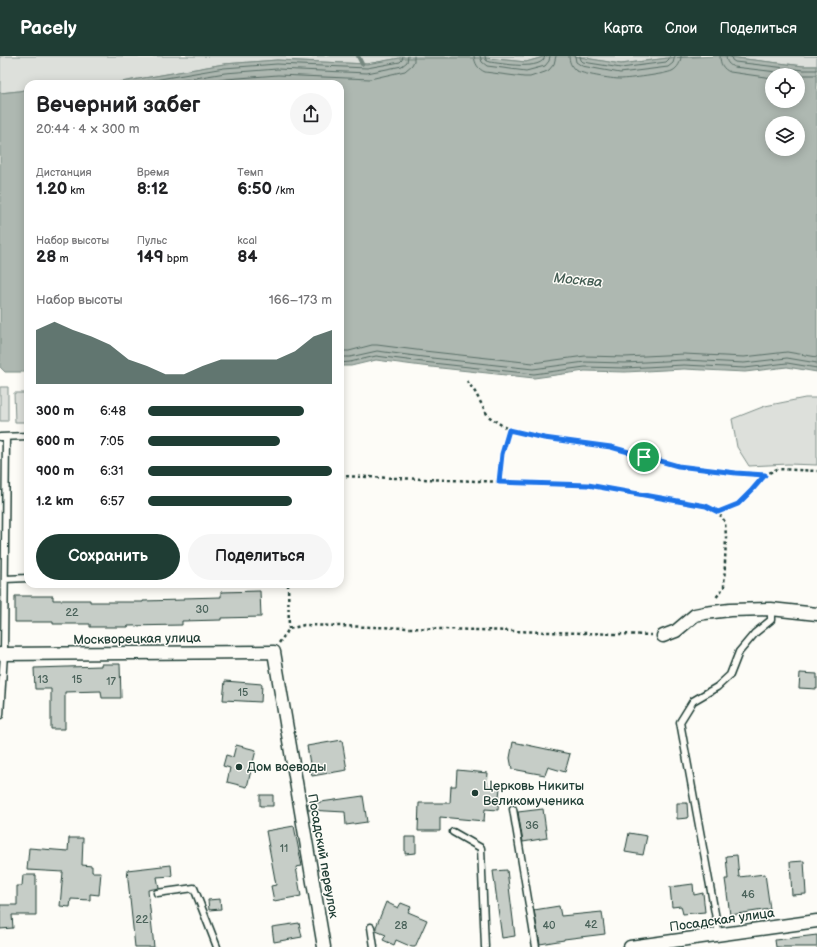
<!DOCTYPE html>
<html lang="ru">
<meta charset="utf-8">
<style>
body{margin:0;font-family:"Balsamiq Sans",sans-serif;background:#f6f6f6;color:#202124;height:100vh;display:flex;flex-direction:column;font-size:15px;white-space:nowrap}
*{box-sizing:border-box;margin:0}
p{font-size:13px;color:#757577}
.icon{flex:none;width:22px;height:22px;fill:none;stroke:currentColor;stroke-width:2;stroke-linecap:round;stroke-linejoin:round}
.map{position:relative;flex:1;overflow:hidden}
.sheet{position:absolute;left:24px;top:24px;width:320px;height:508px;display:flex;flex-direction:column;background:#fff;border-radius:12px;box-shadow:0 2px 10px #0003}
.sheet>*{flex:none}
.controls{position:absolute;left:765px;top:12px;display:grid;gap:8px}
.controls a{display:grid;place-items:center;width:40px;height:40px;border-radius:50%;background:#fff;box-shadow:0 2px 10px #0003;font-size:20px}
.pin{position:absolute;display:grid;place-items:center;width:34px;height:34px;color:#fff;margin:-17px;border:2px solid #fff;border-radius:50%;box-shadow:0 1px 4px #0007}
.round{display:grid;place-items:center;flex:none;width:42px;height:42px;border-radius:21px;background:#f6f6f6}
.summary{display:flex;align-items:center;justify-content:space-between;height:68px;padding:0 12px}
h1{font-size:22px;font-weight:700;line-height:30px}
.metrics{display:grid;grid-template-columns:repeat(3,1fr);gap:6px;height:68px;padding:4px 12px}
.metrics div{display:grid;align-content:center}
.metrics b{font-size:17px;font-weight:700}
.metrics small{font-size:11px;font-weight:400}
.metrics p{font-size:11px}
.chart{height:112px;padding:8px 12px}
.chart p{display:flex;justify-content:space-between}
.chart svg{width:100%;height:72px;margin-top:4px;fill:#1f3d34;opacity:.7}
.primary-button{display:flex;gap:8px;margin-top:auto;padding:8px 12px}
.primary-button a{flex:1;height:46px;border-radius:24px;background:#1f3d34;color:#fff;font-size:16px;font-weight:700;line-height:46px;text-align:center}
.primary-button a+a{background:#f6f6f6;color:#202124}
ul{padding:0 12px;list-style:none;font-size:13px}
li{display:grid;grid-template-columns:64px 48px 1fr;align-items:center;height:30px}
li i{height:10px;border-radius:5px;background:#1f3d34}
header{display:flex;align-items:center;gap:24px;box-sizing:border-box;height:56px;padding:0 20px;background:#1f3d34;color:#fff}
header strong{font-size:19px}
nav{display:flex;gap:22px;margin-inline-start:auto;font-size:14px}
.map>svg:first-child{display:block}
</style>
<header>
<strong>Pacely</strong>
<nav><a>Карта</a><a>Слои</a><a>Поделиться</a></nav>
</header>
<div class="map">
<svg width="817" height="891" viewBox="0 0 817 891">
<rect width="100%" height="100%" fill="#fdfcf7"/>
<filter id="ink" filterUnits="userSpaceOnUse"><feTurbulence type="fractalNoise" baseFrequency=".025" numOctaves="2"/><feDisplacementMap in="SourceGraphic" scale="8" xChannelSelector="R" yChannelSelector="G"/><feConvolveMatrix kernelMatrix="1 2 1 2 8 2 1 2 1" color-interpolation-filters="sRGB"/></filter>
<g filter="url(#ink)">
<path fill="#dde0db" stroke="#7e8e88" d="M0,0H547L526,6L486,2H400L367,8L277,4L224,8L110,28H28V33L19,35L0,37Z
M573,0H700L668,2L621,8Z
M720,0H817V10H804Z
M0,331H8V365H0Z
M14,337H28V366H15Z
M805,342H817V409L788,408L749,410L737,391L732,363L765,350Z"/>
<path fill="#aeb8b1" stroke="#75877f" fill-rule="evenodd" d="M547,0H573L621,8L668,2L720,0L804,10H817V316L787,311L745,316L684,313L625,316L585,315L534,322L422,310L376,304L351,310H340V28H110L224,8L277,4L367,8L400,2H486L526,6ZM772,19H798V45H772ZM772,67H798V93H772Z
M28,33V316H5L0,311V37L19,35Z"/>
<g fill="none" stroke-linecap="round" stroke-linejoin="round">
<path stroke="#586e66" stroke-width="1" d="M474,0C475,8 478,13 485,16L524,21H530L545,16L549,14L554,8L556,0
M480,0L482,6L487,10L526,15L545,10L549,5L550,0
M485,0L486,4L489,6C500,7 543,16 545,0
M569,0C569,5 571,10 575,14C581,18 612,23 620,23C628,23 666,18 672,15C678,12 681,6 681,0
M575,0L576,6L582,10L620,17L668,11L673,7L675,0
M580,0L581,4L583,6L621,12L666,6L669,3L670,0
M720,0C720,8 723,13 730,16L772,22
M726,0C726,6 729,9 734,11L803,19H817
M731,0L732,4L735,6L803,14H817
M131,28L224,12L277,8L367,12L400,6L402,4L403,0
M160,28L225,17L277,13L367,17L402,10L407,6L408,0
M196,28L226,23L278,19L370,23L405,15L412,9L414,5V0
M340,295H349L372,289H377L424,295L533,307L585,300L625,301L684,298L744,301L787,296L817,301
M340,301H350L377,295L423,301L533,313L585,306L625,307L684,304L744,307L787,302L817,307
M340,307L350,306L376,300L423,306L534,318L585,311L625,312L684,309L745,312L787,307L817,312"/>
<path stroke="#75877f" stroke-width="4" d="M358,0L362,8"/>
</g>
<path fill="#c6cdc7" stroke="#1f3d34" d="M260,535L261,561L221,562V564L182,565V569L128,570V571H90V568H53V566H15V540H53V544H90V546H143V545L183,544V542L221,541V536Z
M101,608H120L121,642H102L101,635L65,636V673H51V633H35L34,612L101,610Z
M800,617L817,618V633L799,632Z
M225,625L262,628L261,646L223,644Z
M342,684L347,714L312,720L307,690Z
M513,686L570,698L565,716L548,711L545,719L512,713L510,702Z
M236,689L256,694L247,731L227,726L230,712L223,710L226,699L233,701Z
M457,714L488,717L487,730L500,731L498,754L485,753L484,765L440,761V775H418L419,747H450L451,730H456Z
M260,739H273V750H260Z
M363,740L367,766L346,769L345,756L308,754L307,748Z
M677,747H687L688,762L677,763Z
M543,753L547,782L523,786L518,756Z
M294,770L302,810L296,811L301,840L274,845L271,830L276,829L266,775Z
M629,777L647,780L643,799L625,796Z
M405,781H416V797L405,798Z
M69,782H83L82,809L92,810V816H101L99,839L90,838V844L71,843L70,851L60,850L63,816L27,814L29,792L68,795Z
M737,799L739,821L765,818L770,853L730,859L725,823H728L726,800Z
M804,805L806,838L792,839L790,806Z
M171,809L172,820L157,821L159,832L148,834L154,891H135L127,814Z
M507,814L515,880L502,882L493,815Z
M23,819H36V859H12L13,872L0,873V849H17V830H22Z
M693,828L694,839L703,837L705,856L683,858L681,850L672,851L670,831Z
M220,843L221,853L209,854L208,844Z
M386,846L398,852L401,847L411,851L408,856L427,864L415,891H412L396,884L394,889L383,884L386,879L376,875V871Z
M559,850L561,860L602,856L605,878L564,883V884L540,888L534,854Z
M299,867L302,881L274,886L272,871Z
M817,879V891H776L775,884Z"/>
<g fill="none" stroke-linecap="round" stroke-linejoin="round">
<defs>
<path id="service" d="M0,381L28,380
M5,523L28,522
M0,659L4,598L6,381
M513,753L536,891
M453,776L481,792L485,891
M157,837L194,832L217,891
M371,871L374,891
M719,879L680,666L693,645L717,631L730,619L739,596L755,577L771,564V553"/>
<path id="minor" d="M663,580L676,575L695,559L705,557L730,554L771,553L817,558
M0,598L274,596L324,891
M630,891L817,865"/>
</defs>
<use href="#service" stroke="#1f3d34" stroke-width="9"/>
<use href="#minor" stroke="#1f3d34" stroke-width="15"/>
<path stroke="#1f3d34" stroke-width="2.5" stroke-dasharray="3 3" stroke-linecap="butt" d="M467,325L475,336L488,360L509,374L544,382L611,391L678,410L736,417L765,419
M340,420L588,429L705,450L718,456L725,466L726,481L724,531L715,543
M499,426L502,398L509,374
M718,456L738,448L752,434L765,419L777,413L817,415
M288,528L289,573
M279,587L289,573L304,569L652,579"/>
<use href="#service" stroke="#fdfcf7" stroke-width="6"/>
<use href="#minor" stroke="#fdfcf7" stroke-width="12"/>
</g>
</g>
<g fill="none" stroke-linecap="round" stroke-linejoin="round" filter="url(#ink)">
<defs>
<path id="route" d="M509,374L544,382L611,391L678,410L736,417L765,419L752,434L738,448L718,456L706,450L588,429L499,426L502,398Z"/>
</defs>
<use href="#route" stroke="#fff" stroke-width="8"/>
<use href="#route" stroke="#1a73e8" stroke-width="5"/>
</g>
<g fill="#1f3d34" stroke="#fdfcf7" stroke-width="1.5">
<circle cx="239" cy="711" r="4"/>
<circle cx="475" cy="737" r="4"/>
</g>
<g text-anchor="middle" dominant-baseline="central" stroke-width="3" stroke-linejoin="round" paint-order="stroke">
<g font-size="11" fill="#496159">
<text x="202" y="553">30</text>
<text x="72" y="556">22</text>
<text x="43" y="623">13</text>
<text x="77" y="623">15</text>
<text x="111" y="625">17</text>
<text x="243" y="636">15</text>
<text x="532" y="769">36</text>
<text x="284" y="792">11</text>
<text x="748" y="838">46</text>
<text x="142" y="863">22</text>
<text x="591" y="868">42</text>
<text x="401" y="869">28</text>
<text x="549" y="869">40</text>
</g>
<g font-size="13" fill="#1f3d34" stroke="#fdfcf7">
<text transform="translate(137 583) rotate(-1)">Москворецкая улица</text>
<text transform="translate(323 800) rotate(80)">Посадский переулок</text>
<text transform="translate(722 864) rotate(-8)">Посадская улица</text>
</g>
<g font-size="13" fill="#1f3d34" stroke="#fdfcf7" text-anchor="start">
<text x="247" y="711">Дом воеводы</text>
<text x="483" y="730">Церковь Никиты<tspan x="483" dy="15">Великомученика</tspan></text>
</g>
<g font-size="14" font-style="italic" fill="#435c53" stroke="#fdfcf7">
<text transform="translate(578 224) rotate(5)">Москва</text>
</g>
</g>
</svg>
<div class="controls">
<a><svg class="icon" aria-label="locate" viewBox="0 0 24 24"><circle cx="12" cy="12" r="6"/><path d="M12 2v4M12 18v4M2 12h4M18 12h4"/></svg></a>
<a><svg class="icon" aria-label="layers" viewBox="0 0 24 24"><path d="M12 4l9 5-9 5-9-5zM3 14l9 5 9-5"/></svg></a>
</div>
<div class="pin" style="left:644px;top:401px;background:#1e9e55"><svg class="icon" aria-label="arrive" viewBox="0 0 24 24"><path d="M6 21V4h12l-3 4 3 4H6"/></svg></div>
<section class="sheet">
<div class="summary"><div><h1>Вечерний забег</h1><p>20:44 · 4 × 300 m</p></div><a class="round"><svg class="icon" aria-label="share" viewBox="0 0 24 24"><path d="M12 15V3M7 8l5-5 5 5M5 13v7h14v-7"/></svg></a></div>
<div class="metrics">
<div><p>Дистанция</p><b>1.20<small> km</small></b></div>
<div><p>Время</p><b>8:12</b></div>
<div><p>Темп</p><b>6:50<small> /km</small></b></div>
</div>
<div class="metrics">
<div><p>Набор высоты</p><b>28<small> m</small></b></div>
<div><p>Пульс</p><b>149<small> bpm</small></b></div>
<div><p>kcal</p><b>84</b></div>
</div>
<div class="chart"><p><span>Набор высоты</span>166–173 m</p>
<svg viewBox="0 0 160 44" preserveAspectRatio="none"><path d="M0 44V11L10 6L20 11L30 15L40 20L50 29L60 33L70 38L80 38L90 33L100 29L110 29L120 29L130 29L140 24L150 15L160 11V44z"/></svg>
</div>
<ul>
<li><b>300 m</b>6:48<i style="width:85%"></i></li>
<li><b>600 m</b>7:05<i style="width:72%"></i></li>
<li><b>900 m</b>6:31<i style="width:100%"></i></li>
<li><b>1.2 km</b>6:57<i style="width:78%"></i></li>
</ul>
<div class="primary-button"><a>Сохранить</a><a>Поделиться</a></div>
</section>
</div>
